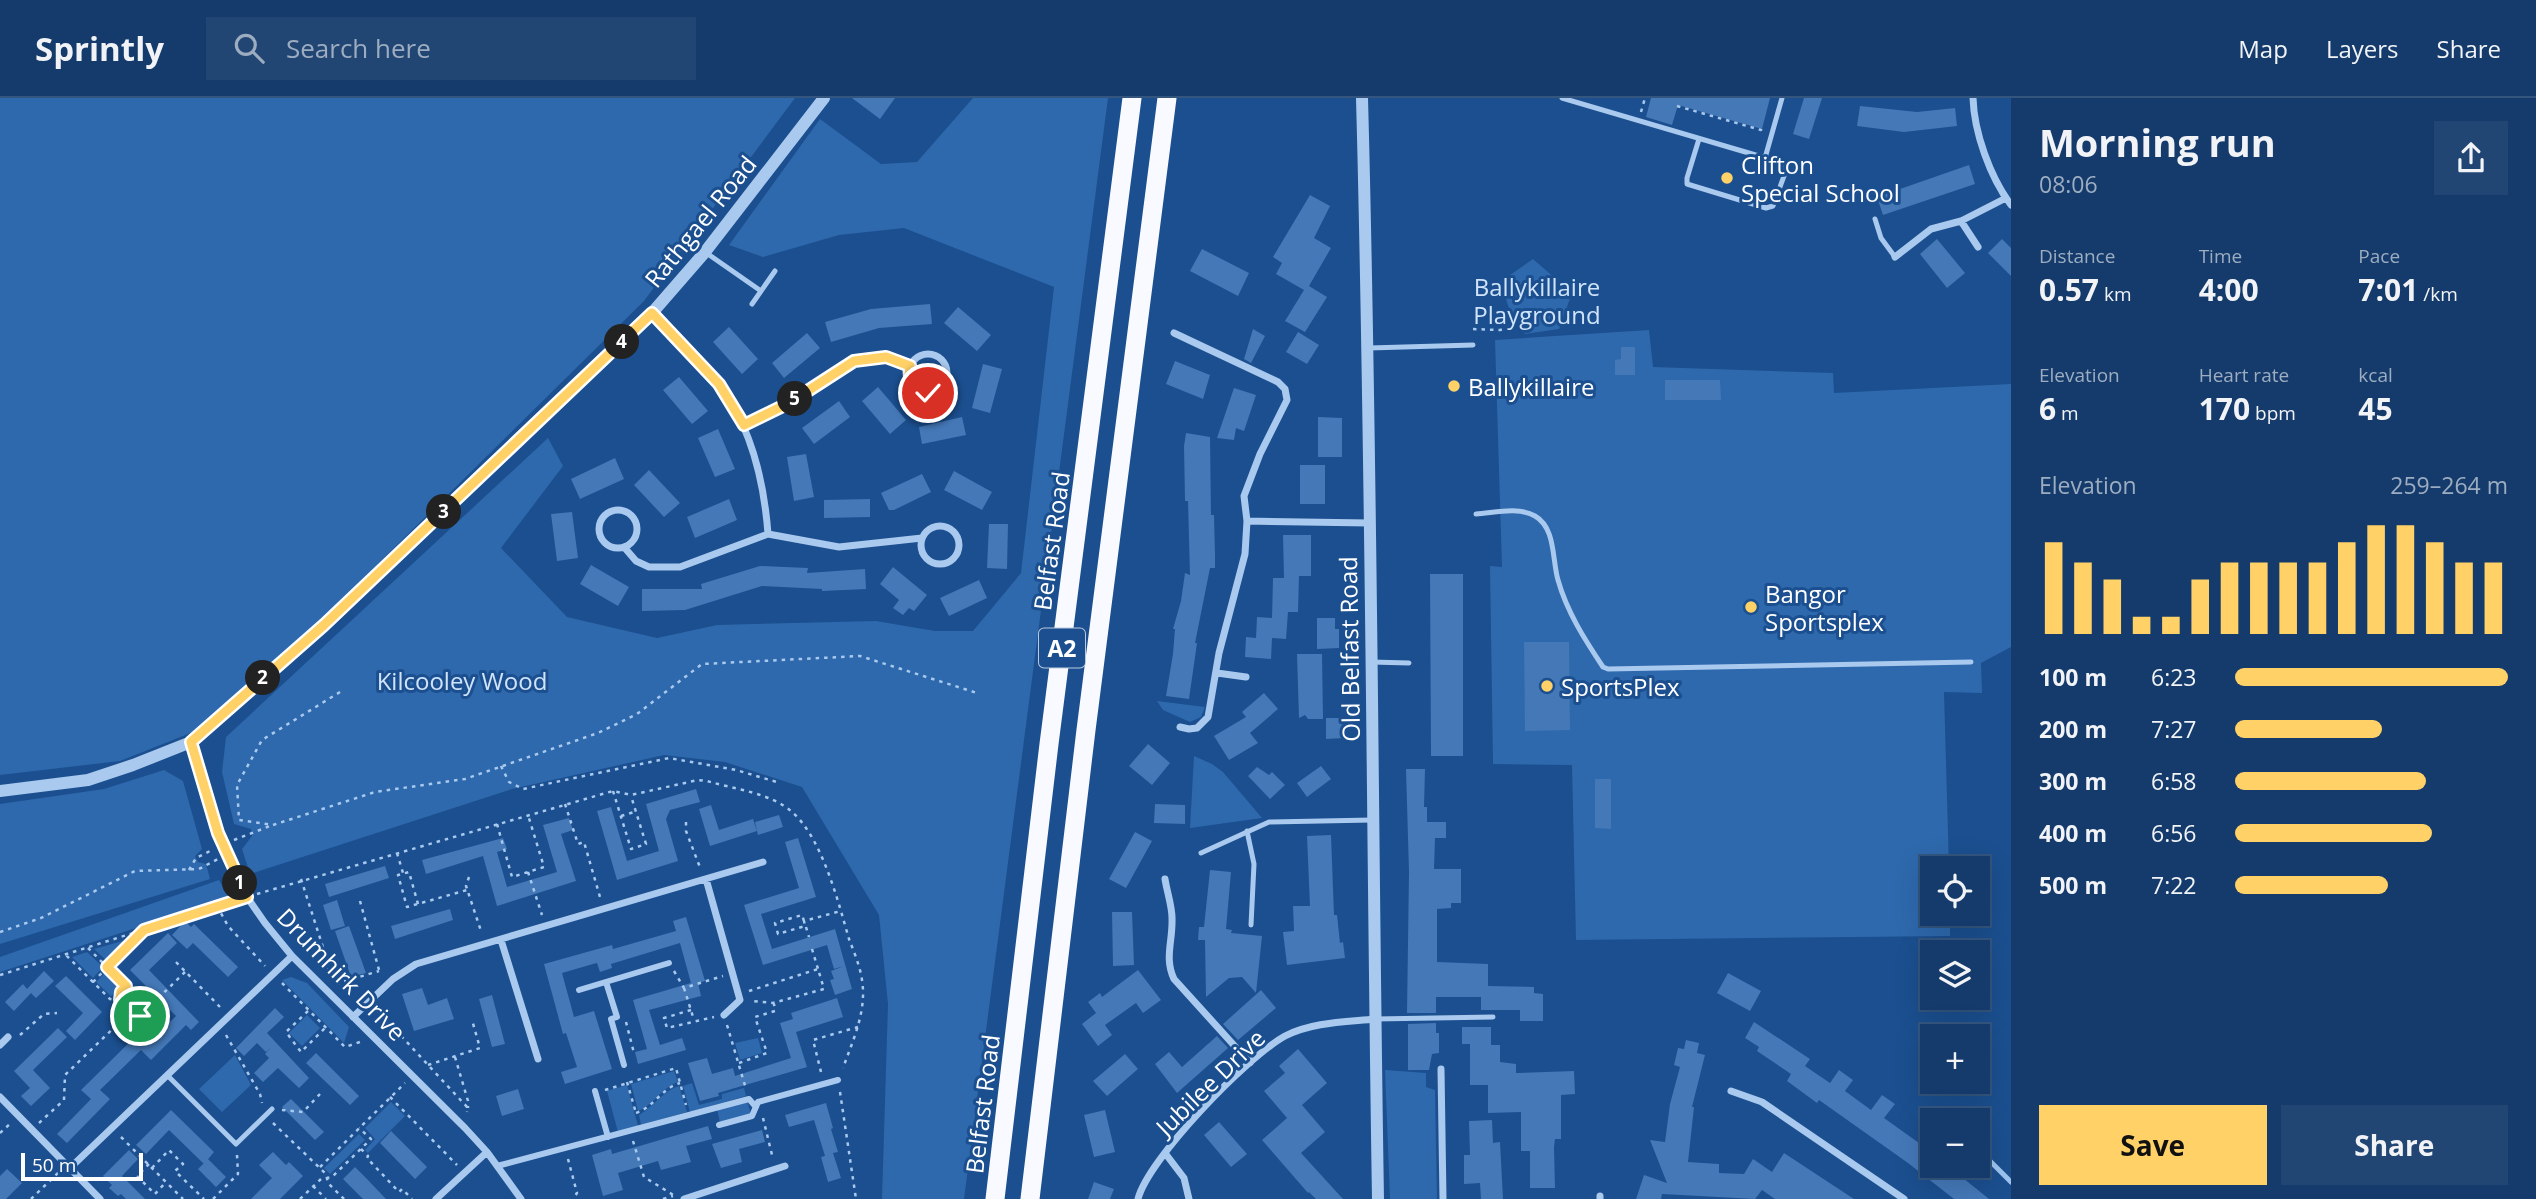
<!DOCTYPE html>
<meta charset="utf-8">
<style>
body{margin:0;font-family:"Open Sans",sans-serif;background:#214673;color:#f1f3f6;height:100vh;display:flex;flex-direction:column;font-size:26px;white-space:nowrap}
*{box-sizing:border-box;margin:0}
p{font-size:23px;color:#9dadc1}
.icon{flex:none;width:38px;height:38px;fill:none;stroke:currentColor;stroke-width:2;stroke-linecap:round;stroke-linejoin:round}
.map{position:relative;flex:1;overflow:hidden}
.drawer{display:flex;flex-direction:column;background:#143b6b;width:525px}
.drawer>*{flex:none}
.tools{position:absolute;left:1920px;top:758px;display:grid;gap:14px}
.tools a{display:grid;place-items:center;width:70px;height:70px;border-radius:0px;background:#143b6b;box-shadow:0 7px 28px #0002,0 0 0 2px #33557e;font-size:35px}
.scale{position:absolute;left:21px;bottom:18px;width:122px;box-sizing:border-box;padding-left:7px;border:4px solid #fff;border-top:0;font-size:19px;line-height:24px;white-space:nowrap;color:#fff;-webkit-text-stroke:5px #1b4f8f;paint-order:stroke}
.pin{position:absolute;display:grid;place-items:center;width:60px;height:60px;color:#fff;margin:-30px;border:4px solid #fff;border-radius:50%;box-shadow:0 2px 7px #0007}
.km{position:absolute;width:35px;height:35px;margin:-18px;border-radius:50%;background:#222;color:#fff;font-size:19px;line-height:35px;text-align:center}
.round{display:grid;place-items:center;flex:none;width:74px;height:74px;border-radius:0px;background:#214673}
.overview{display:flex;align-items:center;justify-content:space-between;height:119px;padding:0 28px}
h1{font-size:38px;font-weight:700;line-height:52px}
.figures{display:grid;grid-template-columns:repeat(3,1fr);gap:10px;height:119px;padding:7px 28px}
.figures div{display:grid;align-content:center}
.figures b{font-size:30px;font-weight:700}
.figures small{font-size:19px;font-weight:400}
.figures p{font-size:19px}
.chart{height:196px;padding:14px 28px}
.chart p{display:flex;justify-content:space-between}
.chart svg{width:100%;height:126px;margin-top:7px;stroke:#ffd166;stroke-width:6}
.cta{display:flex;gap:14px;margin-top:auto;padding:14px 28px}
.cta a{flex:1;height:80px;border-radius:0px;background:#ffd166;color:#111;font-size:28px;font-weight:700;line-height:80px;text-align:center}
.cta a+a{background:#214673;color:#f1f3f6}
ul{padding:0 28px;list-style:none;font-size:23px}
li{display:grid;grid-template-columns:112px 84px 1fr;align-items:center;height:52px}
li i{height:18px;border-radius:9px;background:#ffd166}
header{display:flex;align-items:center;gap:42px;box-sizing:border-box;height:98px;padding:0 35px;background:#143b6b;border-bottom:2px solid #33557e}
header strong{font-size:33px}
nav{display:flex;gap:38px;margin-inline-start:auto;font-size:24px}
.search{width:490px;height:63px;background:#214673;display:flex;align-items:center;gap:18px;box-sizing:border-box;padding:0 24px;border-radius:0px;color:#9dadc1;font-size:26px}
main{display:flex;flex:1;min-height:0}
.map>svg:first-child{display:block}
</style>
<header>
<strong>Sprintly</strong>
<div class="search"><svg class="icon" aria-label="search" viewBox="0 0 24 24"><circle cx="10" cy="10" r="6"/><path d="M15 15l6 6"/></svg>Search here</div>
<nav><a>Map</a><a>Layers</a><a>Share</a></nav>
</header>
<main>
<div class="map">
<svg width="2011" height="1101" viewBox="0 0 2011 1101">
<rect width="100%" height="100%" fill="#1b4f8f"/>
<path fill="#2e69ad" d="M0,0H795L644,203L319,524L193,634L120,663L0,677Z
M973,0H1108L964,1101H882L888,906L879,817L802,689L725,664L664,657L512,691L250,776L242,751L252,738L251,731L234,726L222,674L226,639L548,340L563,368L501,450L567,519L657,540L717,527L876,523L935,533H973L1021,475L1054,189L904,130L839,137L763,159L729,147L820,21L881,66L917,64Z
M1533,161L1572,195L1559,231L1525,236L1511,216L1500,184Z
M1649,232L1653,269L1833,275L1834,295L2011,286V549L1981,565L1982,595L1944,594L1949,770H1932V816H1950V838L1576,842L1572,667L1493,666L1490,468L1502,469L1495,242Z
M1157,603L1205,609L1201,619L1190,624L1163,612Z
M1194,658L1212,666L1223,674L1262,720L1190,730Z
M164,672L183,683L202,751L195,758L198,764L206,766L210,781L0,846V706L104,691Z
M219,782L229,800L0,874V859Z
M130,841L107,863L94,851Z
M87,854L103,869L93,880L72,859Z
M107,873L121,888L111,898L96,884Z
M291,879L307,885L349,929L344,945L282,882Z
M307,917L320,930L302,948L289,935Z
M758,940L762,955L740,962L735,945Z
M235,957L251,987L222,1014L199,991Z
M1385,972L1426,975V989L1435,992L1437,1101H1390Z
M674,973L678,984C661,990 654,1007 638,1013L631,986Z
M692,985L699,1007L722,1001V996L744,990L746,998L690,1014L683,988Z
M627,987L638,1028L618,1034L607,993Z
M679,988L687,1014L641,1027L639,1017C653,1009 663,993 679,988Z
M747,1003L751,1016L720,1025L717,1011Z
M391,1004L405,1018L368,1055L365,1052L375,1041L365,1030Z
M359,1036L365,1042L330,1076L324,1070Z"/>
<g fill="none" stroke-linecap="round" stroke-linejoin="round">
<path stroke="#9cc4f0" stroke-width="5" d="M1988,1061L2011,1084"/>
</g>
<path fill="#4478b7" d="M852,0H895L880,21Z
M1651,0H1770L1762,31L1678,7L1672,27L1646,19Z
M1804,0H1822L1809,41L1793,36Z
M1860,8L1917,14L1955,10L1957,28L1904,34L1857,28Z
M1969,67L1975,86L1883,117L1877,99Z
M1310,97L1330,108L1314,140L1331,150L1309,188L1327,199L1305,234L1285,223L1304,192L1276,176L1282,165L1273,159Z
M1937,141L1965,175L1947,190L1920,156Z
M2002,141L2011,150V178L1988,155Z
M1202,151L1249,175L1238,198L1190,173Z
M930,206L932,226L879,230L831,244L825,224L871,211Z
M958,209L991,237L977,253L944,225Z
M729,229L758,261L742,276L713,244Z
M1253,231L1265,238L1251,265L1244,261Z
M1298,234L1319,247L1307,266L1286,254Z
M807,235L820,250L784,280L772,265Z
M1621,249H1635V277H1615V262L1621,261Z
M1175,263L1210,277L1203,301L1166,286Z
M983,266L1002,271L990,315L972,310Z
M679,279L708,313L692,326L663,292Z
M1665,282H1720L1721,302H1665Z
M878,289L906,322L890,336L862,303Z
M1234,290L1256,297L1244,333L1236,330L1234,342L1217,340Z
M839,303L850,319L814,346L802,330Z
M962,319L966,337L922,346L919,329Z
M1318,319L1342,320V359H1318Z
M718,331L735,371L715,379L698,340Z
M1186,335L1210,339L1211,417H1214L1215,457V470H1210L1195,545H1197L1189,601L1166,598L1173,556L1175,531H1173L1181,503L1185,475L1190,477L1188,403H1185L1184,348Z
M806,356L814,399L794,403L787,359Z
M615,360L624,381L580,401L571,381Z
M1300,367H1325V406H1300Z
M649,372L680,405L664,419L634,387Z
M954,373L992,394L982,412L944,392Z
M922,376L931,394L894,412H889L881,395Z
M729,401L737,422L695,440L687,419Z
M870,401V419L824,420V402Z
M572,414L578,460L557,463L551,416Z
M989,426H1008L1007,471L987,470Z
M1283,437H1311V478H1299L1298,514H1288L1286,541L1272,540L1271,561L1245,559L1246,539L1256,540L1257,519L1272,520L1273,480H1284Z
M591,467L629,489L618,508L580,486Z
M760,468L808,470L807,475L865,471L866,491L822,493V491L762,488L685,512L642,513V491H702L701,486Z
M893,469L927,497L914,513L909,510L903,517L893,510L899,502L880,486Z
M1430,476H1463V658H1431Z
M979,482L987,500L949,518L940,500Z
M1317,520H1335V531H1339V550L1317,551Z
M1524,544H1569L1570,632L1525,633Z
M1297,556H1322L1323,621H1308L1305,617L1299,620Z
M1264,595L1278,611L1250,635L1258,645L1229,662L1214,638L1246,619L1242,614Z
M1326,620H1345V640L1326,641Z
M1148,646L1170,665L1152,687L1129,668Z
M1321,668L1331,681L1307,699L1297,685Z
M1257,669L1269,677L1272,674L1285,687L1270,701L1248,678Z
M1406,671H1425L1424,709H1427V724H1446V740H1435L1434,771H1461V805H1451V810L1437,811V864L1488,866V888L1534,889V895L1543,896V923H1520V912H1481V899H1436V915H1407L1409,774Z
M1595,681H1611V731L1595,730Z
M696,691L700,704L670,712L666,721L678,763L617,782L597,713L611,709L627,763L659,753L646,706Z
M1155,706L1185,707V726L1154,725Z
M711,707L719,732L753,721L757,733L710,748L699,711Z
M779,717L783,729L758,737L755,724Z
M569,720L573,732L561,736L576,783L497,808L483,758L426,776L422,762L503,740L507,751L497,754L507,789L557,774L543,727Z
M1135,734L1152,743L1126,790L1109,781Z
M1331,737L1334,817H1337L1340,845L1343,844L1345,860L1287,867L1283,834L1294,833L1293,808H1310L1307,738Z
M798,740L816,799L761,816L772,851L835,831L852,891L835,897L830,882L834,881L831,873L844,868L834,871L827,847L763,867L744,807L799,790L785,744Z
M385,768L389,780L329,799L325,786Z
M1210,772L1231,774L1226,831L1232,832L1231,835L1262,838L1256,895L1242,879L1229,880L1206,899L1205,842H1198L1199,829H1204Z
M337,802L345,828L331,832L323,807Z
M450,811L453,822L395,841L391,828Z
M1112,814H1132L1134,867L1113,868Z
M686,819L705,883L698,885L701,898L649,912L660,947L682,940L686,952L638,966L635,954L647,951L633,902L691,885L680,845L611,866L612,870L600,874L597,865L593,866L562,875L574,919L594,913L612,971L565,986L561,974L577,969L566,935L563,936L544,866L612,847L613,851L676,833L673,823Z
M185,823L191,829L194,826L238,869L228,879L193,845L187,851L172,837Z
M349,828L366,875L351,879L335,833Z
M168,835L177,845L149,872L199,924L191,932L186,927L151,962L141,952L100,992L110,1001L67,1045L57,1036L91,1001L81,992L141,933L151,943L176,918L130,872Z
M1138,872L1161,902L1143,915L1136,905L1105,927L1112,937L1098,948L1082,926L1096,915L1088,904L1100,895L1102,899Z
M44,873L54,883L36,900L31,895L14,913L5,904L23,886L27,891Z
M1728,875L1761,893L1750,913L1717,895Z
M66,878L102,914L75,942L66,933L83,915L55,888Z
M422,890L428,907L447,900L454,921L414,933L402,896Z
M1261,892L1276,910L1238,942L1223,926Z
M492,897L505,946L492,949L479,901Z
M837,900L843,919L796,934L807,969L718,995L719,998L700,1003L688,965L707,960L712,976L733,970L735,978L791,960L780,925L793,921L791,915Z
M275,910L284,919L267,935L309,980L299,990L278,970L263,984L254,975L269,960L265,956L271,949L266,954L257,945L244,958L236,950Z
M1754,924L1810,961L1805,968L1830,985L1839,972L1853,982L1845,993L1871,1012L1882,997L1895,1006L1884,1020L1919,1045L1932,1029V1068H1948L1989,1101H1954L1908,1065L1819,1002L1817,1005L1787,983L1791,976L1757,953L1759,949L1745,940Z
M1436,925V935H1439V955L1432,956L1429,972H1408V926Z
M1462,929H1491V947H1500V964L1516,966V975L1574,973L1575,996L1561,997V1041H1555L1554,1049L1555,1090H1530V1053H1521V1014L1488,1015V987H1470V946H1462Z
M58,930L67,939L33,972L50,990L31,1008L21,998L30,990L14,973Z
M1217,938L1228,950L1177,995L1155,966L1169,954L1182,969Z
M1686,942L1699,945L1697,955L1705,957L1692,1009H1694L1688,1064L1719,1066V1075L1744,1076L1753,1061L1772,1074L1784,1055L1854,1101H1775L1762,1092L1755,1101L1662,1096L1661,1101H1636L1644,1077L1667,1085L1650,1042L1665,1044L1670,1006L1680,969L1674,967L1678,950L1684,951Z
M1298,951L1327,985L1302,1007L1325,1034L1301,1055L1343,1101H1316L1309,1094L1308,1095L1262,1042L1287,1020L1264,993L1285,975L1279,968Z
M316,955L359,998L350,1007L306,965Z
M1125,956L1138,971L1107,998L1093,983Z
M518,991L524,1011L502,1018L496,998Z
M291,1001L324,1034L315,1042L282,1009Z
M826,1005L833,1030L831,1031L838,1054L833,1055L841,1080L828,1084L821,1059L825,1058L814,1022L789,1029L785,1017Z
M171,1012L214,1054L204,1066L169,1032L146,1056L136,1047Z
M1105,1012L1115,1054L1094,1059L1084,1017Z
M1492,1022L1493,1045L1500,1044L1503,1101H1481L1480,1085L1464,1086V1057H1470L1469,1023Z
M1219,1024L1247,1056L1231,1069L1204,1037Z
M708,1028L712,1041L686,1048L691,1064L661,1072L658,1063L618,1075L623,1092L603,1098L592,1057L611,1051L612,1056Z
M762,1032L765,1044L739,1051L742,1064L721,1070L712,1046Z
M391,1033L427,1069L415,1081L380,1045Z
M129,1052L138,1061L122,1078L145,1101H126L121,1096L118,1098L109,1090L112,1087L103,1078Z
M273,1054L286,1067L289,1064L303,1078L280,1101H251L272,1080L259,1067Z
M208,1061L226,1079L216,1089L198,1071Z
M355,1069L367,1081L386,1101H363L343,1081Z
M7,1071L22,1085L6,1101H0V1078Z
M1094,1084L1114,1091L1110,1101H1088Z"/>
<g fill="none" stroke-linecap="round" stroke-linejoin="round">
<path stroke="#a9c9ee" stroke-width="2.5" stroke-dasharray="3.5 5" stroke-linecap="butt" d="M1677,8L1761,32L1762,30
M1641,14L1645,0
M1473,231L1500,232L1508,230L1511,216
M340,594L262,642L237,687L239,722L273,727L375,694L465,681L598,635L637,616L702,566L860,558L977,595
M501,668L509,684L523,691L669,660L736,672L780,685
M613,693L631,751L646,746L631,698
M565,706L578,746L584,744L600,799
M621,718L634,714
M686,724V733L701,772
M497,726L512,779L544,769L528,717
M234,742L270,728
M397,755L403,775
M189,772L196,760L212,752
M528,774L542,817
M469,779L466,788L481,833
M301,781L329,868L328,875
M257,796L613,693L631,697L698,682L707,683C734,691 771,695 792,714C822,740 838,803 849,841C854,854 860,868 862,882C867,913 853,942 843,970
M360,803L379,872
M418,806L409,774L398,777L407,809L467,792
M217,808L228,828L265,868
M804,823L802,817L775,825L778,836L805,828L804,823L841,813
M806,829L809,839
M0,834L41,820L135,773L199,771L218,761
M88,850L126,888L121,894L120,903
M812,851L818,871
M176,864L220,909
M674,873L684,890L723,878
M0,877L238,802
M93,884L144,832
M282,885L345,949L363,943
M336,886L379,873
M684,890L694,922
M749,893L818,871L824,891L773,905L752,903
M126,909L150,922
M691,912L664,920L667,930L714,919
M308,913L286,934L301,954L325,930
M378,913L468,1010L467,1014
M140,918L185,874
M626,924L634,955
M727,927L746,991
M20,937L44,916L57,915
M226,937L260,996L262,1005
M455,959L468,1003V1010
M739,965L767,955L755,919L775,913L774,906
M428,967L480,950L472,922
M821,974L813,942L858,929
M627,984L636,1015
M605,992L676,970L686,1007
M840,994L856,1101
M390,999L457,1067
M282,1012L303,1014L320,996
M636,1015C654,1009 662,990 680,985
M763,1020L773,1061
M39,1025L64,1002L65,977L126,918V909L120,903L110,901L65,856
M273,1025L326,1076L328,1085L344,1101
M0,1035L11,1025
M121,1039L183,1101
M633,1043L644,1079L675,1098
M361,1051L368,1058L367,1060L399,1094L402,1091L412,1101
M568,1061L577,1095L573,1101
M149,1066L137,1078L155,1096L166,1084
M320,1069L405,985
M152,1070L169,1052L183,1066L175,1073L204,1101
M313,1088L326,1101
M31,1101L59,1074
M213,1101L238,1076L237,1057
M300,1101L321,1081L332,1079L371,1041L359,1030
M663,1101L673,1098"/>
<path stroke="#a9c9ee" stroke-width="5" d="M1562,0L1776,63L1784,69V78L1773,108L1766,110L1687,86V80L1699,41
M1765,60L1782,0
M1875,121L1881,140L1895,159
M705,154L761,193
M752,206L775,173
M1369,250L1473,247
M1476,416C1494,415 1517,408 1535,418C1556,430 1552,462 1558,482C1567,514 1585,542 1603,569L1608,571L1971,564
M1371,564L1409,565
M1247,733L1254,766L1251,827
M1201,755L1269,724L1372,722
M1375,921L1493,919
M168,978L236,1046L272,1011"/>
<path stroke="#a9c9ee" stroke-width="6" d="M606,884L617,919L611,921L624,967
M579,892L669,865
M595,993L608,1039
M719,1027L752,1018L758,1004L838,982
M497,1068L749,1001L756,1009"/>
<path stroke="#a9c9ee" stroke-width="7" d="M1973,0C1974,34 1990,79 2011,107
M1961,123L1978,149
M1895,159L1931,131L1961,123L2006,100
M652,215C674,238 699,260 718,285C752,329 764,383 768,436
M1174,235L1278,284L1285,291L1287,302L1260,356L1244,398L1247,423L1245,456L1219,555L1208,619L1197,630L1189,631L1180,629
M909 275a19 19 0 1 1 38 0a19 19 0 1 1-38 0Z
M744,327L789,305L854,263L886,259L910,268
M599 431a19 19 0 1 1 38 0a19 19 0 1 1-38 0Z
M1247,423L1369,425
M921 447a19 19 0 1 1 38 0a19 19 0 1 1-38 0Z
M624,449L636,463L649,469H680L768,436L839,449L922,440
M1217,575L1246,579
M191,644L223,746L247,799L265,825L292,858L465,1030L487,1054L521,1101
M706,781L740,902L724,917
M1165,781C1167,794 1172,808 1172,820C1173,843 1164,860 1174,881L1250,965
M501,842L538,961
M353,919L393,881L416,866L763,764
M0,947L8,939
M1441,971L1443,1101
M1731,993L1762,1004L1904,1101
M0,999L100,1101
M1165,1055L1184,1080L1189,1101
M70,1070L292,858
M1600,1098V1101
M436,1101L487,1054
M684,1101L785,1068
M1138,1101C1148,1061 1247,959 1285,938C1312,924 1346,924 1375,921"/>
<path stroke="#a9c9ee" stroke-width="12" d="M1362,0C1372,367 1372,734 1378,1101
M0,693L88,682L133,667L191,644L324,527L652,215L705,154L824,0"/>
<path stroke="#f8faff" stroke-width="19" d="M995,1101L1049,646L1132,0
M1030,1101L1086,632L1167,0"/>
</g>
<g fill="none" stroke-linecap="round" stroke-linejoin="round">
<defs>
<path id="route" d="M140,918L120,902L121,894L126,888L107,869L144,832L247,799L218,735L191,644L324,527L652,215L719,286L744,327L789,305L854,263L886,259L910,268C908,282 914,293 928,295"/>
</defs>
<use href="#route" stroke="#fff" stroke-width="14"/>
<use href="#route" stroke="#ffd166" stroke-width="9"/>
</g>
<g fill="#ffd166" stroke="#1b4f8f" stroke-width="2.5">
<circle cx="1727" cy="80" r="7"/>
<circle cx="1454" cy="288" r="7"/>
<circle cx="1751" cy="509" r="7"/>
<circle cx="1547" cy="588" r="7"/>
</g>
<g text-anchor="middle" dominant-baseline="central" stroke-width="6" stroke-linejoin="round" paint-order="stroke">
<rect fill="#1b4f8f" stroke="#bbcadd" stroke-width="2" x="1039" y="530.5" width="46" height="39" rx="5"/>
<g font-size="23" font-weight="bold" fill="#fff">
<text x="1062" y="550">A2</text>
</g>
<g font-size="24" fill="#fff" stroke="#1b4f8f" text-anchor="start">
<text x="1741" y="66">Clifton<tspan x="1741" dy="28">Special School</tspan></text>
<text x="1468" y="288">Ballykillaire</text>
<text x="1765" y="495">Bangor<tspan x="1765" dy="28">Sportsplex</tspan></text>
<text x="1561" y="588">SportsPlex</text>
</g>
<g font-size="24" fill="#fff" stroke="#1b4f8f">
<text transform="translate(700 123) rotate(-51)">Rathgael Road</text>
<text transform="translate(1051 443) rotate(-82)">Belfast Road</text>
<text transform="translate(1349 551) rotate(-91)">Old Belfast Road</text>
<text transform="translate(342 876) rotate(46)">Drumhirk Drive</text>
<text transform="translate(1210 984) rotate(-44)">Jubilee Drive</text>
<text transform="translate(982 1006) rotate(-83)">Belfast Road</text>
</g>
<g font-size="24" fill="#cfe3fa" stroke="#1b4f8f">
<text x="1537" y="188">Ballykillaire<tspan x="1537" dy="28">Playground</tspan></text>
<text x="462" y="582">Kilcooley Wood</text>
</g>
</g>
</svg>
<div class="tools">
<a><svg class="icon" aria-label="locate" viewBox="0 0 24 24"><circle cx="12" cy="12" r="6"/><path d="M12 2v4M12 18v4M2 12h4M18 12h4"/></svg></a>
<a><svg class="icon" aria-label="layers" viewBox="0 0 24 24"><path d="M12 4l9 5-9 5-9-5zM3 14l9 5 9-5"/></svg></a>
<a>+</a>
<a>−</a>
</div>
<div class="scale">50 m</div>
<div class="pin" style="left:140px;top:918px;background:#1e9e55"><svg class="icon" aria-label="arrive" viewBox="0 0 24 24"><path d="M6 21V4h12l-3 4 3 4H6"/></svg></div>
<div class="pin" style="left:928px;top:295px;background:#d93025"><svg class="icon" aria-label="check" viewBox="0 0 24 24"><path d="M5 12l5 5 9-10"/></svg></div>
<b class="km" style="left:240px;top:785px">1</b>
<b class="km" style="left:263px;top:580px">2</b>
<b class="km" style="left:444px;top:414px">3</b>
<b class="km" style="left:622px;top:244px">4</b>
<b class="km" style="left:795px;top:301px">5</b>
</div>
<section class="drawer">
<div class="overview"><div><h1>Morning run</h1><p>08:06</p></div><a class="round"><svg class="icon" aria-label="share" viewBox="0 0 24 24"><path d="M12 15V3M7 8l5-5 5 5M5 13v7h14v-7"/></svg></a></div>
<div class="figures">
<div><p>Distance</p><b>0.57<small> km</small></b></div>
<div><p>Time</p><b>4:00</b></div>
<div><p>Pace</p><b>7:01<small> /km</small></b></div>
</div>
<div class="figures">
<div><p>Elevation</p><b>6<small> m</small></b></div>
<div><p>Heart rate</p><b>170<small> bpm</small></b></div>
<div><p>kcal</p><b>45</b></div>
</div>
<div class="chart"><p><span>Elevation</span>259–264 m</p>
<svg viewBox="0 0 160 44" preserveAspectRatio="none"><path d="M5 44V12M15 44V19M25 44V25M35 44V38M45 44V38M55 44V25M65 44V19M75 44V19M85 44V19M95 44V19M105 44V12M115 44V6M125 44V6M135 44V12M145 44V19M155 44V19"/></svg>
</div>
<ul>
<li><b>100 m</b>6:23<i style="width:100%"></i></li>
<li><b>200 m</b>7:27<i style="width:54%"></i></li>
<li><b>300 m</b>6:58<i style="width:70%"></i></li>
<li><b>400 m</b>6:56<i style="width:72%"></i></li>
<li><b>500 m</b>7:22<i style="width:56%"></i></li>
</ul>
<div class="cta"><a>Save</a><a>Share</a></div>
</section>
</main>
